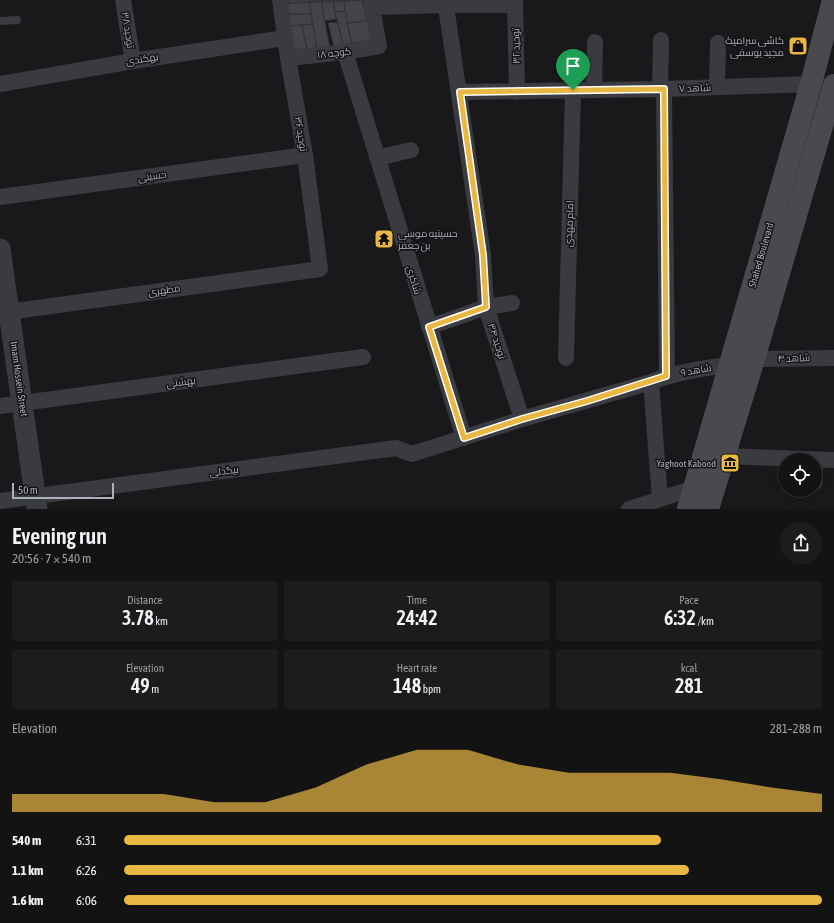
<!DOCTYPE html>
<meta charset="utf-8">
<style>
body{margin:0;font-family:"Asap Condensed",Cairo,sans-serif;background:#1c1c1d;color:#f1f3f6;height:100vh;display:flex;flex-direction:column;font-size:15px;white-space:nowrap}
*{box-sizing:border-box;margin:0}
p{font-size:13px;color:#9d9ea0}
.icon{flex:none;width:22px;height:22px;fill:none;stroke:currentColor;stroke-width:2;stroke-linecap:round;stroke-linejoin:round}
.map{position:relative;height:509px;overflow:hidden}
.panel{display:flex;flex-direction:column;background:#131314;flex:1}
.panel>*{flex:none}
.tools{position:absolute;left:778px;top:453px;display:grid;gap:8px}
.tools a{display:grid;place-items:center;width:44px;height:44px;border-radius:50%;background:#131314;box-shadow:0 2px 10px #0003,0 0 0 1px #323234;font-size:20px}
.scale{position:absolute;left:12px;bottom:10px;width:102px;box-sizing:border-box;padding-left:4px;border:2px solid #acb0ba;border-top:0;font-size:11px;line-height:14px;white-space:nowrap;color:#acb0ba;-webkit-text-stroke:3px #141416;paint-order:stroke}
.pin{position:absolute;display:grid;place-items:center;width:34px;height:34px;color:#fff;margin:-41px -17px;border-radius:50% 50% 50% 0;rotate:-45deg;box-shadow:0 0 4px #0007}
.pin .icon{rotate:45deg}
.round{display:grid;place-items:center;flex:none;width:42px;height:42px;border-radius:21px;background:#1c1c1d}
.overview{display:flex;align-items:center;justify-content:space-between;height:68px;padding:0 12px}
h1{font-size:22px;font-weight:600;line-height:30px}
.stats{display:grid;grid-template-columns:repeat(3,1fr);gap:6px;height:68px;padding:4px 12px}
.stats div{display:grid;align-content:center;border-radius:4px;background:#1c1c1d;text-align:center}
.stats b{font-size:20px;font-weight:600}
.stats small{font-size:11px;font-weight:400}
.stats p{font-size:11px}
.chart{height:112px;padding:8px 12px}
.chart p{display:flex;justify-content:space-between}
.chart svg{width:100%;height:72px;margin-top:4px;fill:#e9b743;opacity:.7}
ul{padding:0 12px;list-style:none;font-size:13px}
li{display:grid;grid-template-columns:64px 48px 1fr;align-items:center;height:30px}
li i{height:10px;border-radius:5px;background:#e9b743}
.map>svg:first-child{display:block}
</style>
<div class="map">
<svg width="834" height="509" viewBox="0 0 834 509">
<rect width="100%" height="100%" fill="#19191b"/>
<path fill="#434448" stroke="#333337" d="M288,0H349V1L288,3Z
M362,0L367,21L347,23L344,1Z
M321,1L330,48L317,49L309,2Z
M321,1H333L336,19L325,21Z
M333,1H344L345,11L335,12Z
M309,2L311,14H289L288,3Z
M345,11L352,44L343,45L335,12Z
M289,14H311L313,24L289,26Z
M367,21L373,39L352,44L347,23Z
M338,22L343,45L334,47L328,23Z
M313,24L317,49L307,50L302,25Z
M302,25L307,50L294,52L289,26Z"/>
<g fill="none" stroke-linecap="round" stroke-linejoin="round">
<path stroke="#3a3b40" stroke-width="8" d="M0,21L17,20"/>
<path stroke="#3a3b40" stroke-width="16" d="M123,0L133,61
M445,0L483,255L486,307L522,419
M515,0L517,92
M372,7L446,5H515
M345,52L464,438
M288,58L345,52L379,46L371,2
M0,84L133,61L285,38
M717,87L718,43
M594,89L595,42
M660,89L661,40
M664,89L667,376
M460,92L664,89L811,84
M377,158L411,150
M0,197L305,155
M0,313L320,269L305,155L288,58L280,0
M429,327L486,307L512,303
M566,358L573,90
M754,359L834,358
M651,382L660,499
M0,406L363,357
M724,456L834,460
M815,482V460
M0,501L396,448L412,454L522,419L651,382C677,372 702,368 729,365
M629,509L694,488"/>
<path stroke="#3a3b40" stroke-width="21" d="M0,249L37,509"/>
<path stroke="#484a4f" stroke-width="22" d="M688,509L811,84L833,0
M708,509L754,359L834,85"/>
</g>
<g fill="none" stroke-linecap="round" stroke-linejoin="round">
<defs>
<path id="route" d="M664,89L666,376L587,401L522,419L464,438L429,327L486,307L483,255L460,92Z"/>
</defs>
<use href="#route" stroke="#fff" stroke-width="8"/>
<use href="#route" stroke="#e9b743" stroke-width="5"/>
</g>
<defs>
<symbol id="shop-square" viewBox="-11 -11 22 22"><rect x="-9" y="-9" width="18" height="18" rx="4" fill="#e9b743" stroke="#141416"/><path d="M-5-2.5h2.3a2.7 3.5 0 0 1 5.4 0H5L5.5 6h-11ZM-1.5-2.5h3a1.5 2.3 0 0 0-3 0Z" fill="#111"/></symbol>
<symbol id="temple-square" viewBox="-11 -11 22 22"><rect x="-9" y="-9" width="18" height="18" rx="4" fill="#e9b743" stroke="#141416"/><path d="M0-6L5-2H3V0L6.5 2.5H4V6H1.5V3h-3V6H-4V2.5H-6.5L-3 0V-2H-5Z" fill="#111"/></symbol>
<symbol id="museum-square" viewBox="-11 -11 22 22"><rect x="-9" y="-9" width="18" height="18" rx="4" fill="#e9b743" stroke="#141416"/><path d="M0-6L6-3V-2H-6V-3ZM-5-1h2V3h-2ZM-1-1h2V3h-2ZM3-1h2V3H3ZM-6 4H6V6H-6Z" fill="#111"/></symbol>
</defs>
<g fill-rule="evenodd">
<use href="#shop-square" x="787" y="35" width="22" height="22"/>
<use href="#temple-square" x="373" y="228" width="22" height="22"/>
<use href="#museum-square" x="719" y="452" width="22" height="22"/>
</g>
<g text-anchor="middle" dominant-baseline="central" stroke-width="3" stroke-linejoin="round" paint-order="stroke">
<g font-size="10" fill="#acb0ba" stroke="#141416">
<text transform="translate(128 30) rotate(81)">توحید ۳۸</text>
<text transform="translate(516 46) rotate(-91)">توحید ۳۲</text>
<text transform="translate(334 53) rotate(-7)">کوچه ۱۸</text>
<text transform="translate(142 59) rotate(-9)">بهکندی</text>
<text transform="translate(695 88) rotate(-2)">شاهد ۷</text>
<text transform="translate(301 134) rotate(81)">توحید ۳۶</text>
<text transform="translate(152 176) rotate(-8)">حسینی</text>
<text transform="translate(569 224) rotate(-88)">امام مهدی</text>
<text transform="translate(761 255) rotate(-74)">Shahed Boulevard</text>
<text transform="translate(414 280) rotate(73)">شاکری</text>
<text transform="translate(164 290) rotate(-8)">مطهری</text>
<text transform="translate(497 341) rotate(72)">توحید ۳۴</text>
<text transform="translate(794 358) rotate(-1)">شاهد ۴</text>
<text transform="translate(696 370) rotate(-10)">شاهد ۹</text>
<text transform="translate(19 379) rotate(82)">Imam Hossein Street</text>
<text transform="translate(181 382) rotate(-8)">بهشتی</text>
<text transform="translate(224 471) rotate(-7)">بیگدلی</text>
</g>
<g font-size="10" fill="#acb0ba" stroke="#141416" text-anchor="end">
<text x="784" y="40">کاشی سرامیک<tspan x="784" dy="12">مجید یوسفی</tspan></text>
<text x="398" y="233" text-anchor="start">حسینیه موسی<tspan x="398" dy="12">بن جعفر</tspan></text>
<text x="716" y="463">Yaghoot Kabood</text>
</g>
</g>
</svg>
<div class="tools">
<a><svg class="icon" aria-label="locate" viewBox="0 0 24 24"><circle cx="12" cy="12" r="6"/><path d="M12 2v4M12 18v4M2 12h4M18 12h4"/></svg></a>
</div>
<div class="scale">50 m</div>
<div class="pin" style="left:573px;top:90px;background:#1e9e55"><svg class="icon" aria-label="arrive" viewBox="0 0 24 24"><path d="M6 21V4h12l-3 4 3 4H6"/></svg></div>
</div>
<section class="panel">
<div class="overview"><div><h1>Evening run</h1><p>20:56 · 7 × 540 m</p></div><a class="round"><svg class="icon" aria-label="share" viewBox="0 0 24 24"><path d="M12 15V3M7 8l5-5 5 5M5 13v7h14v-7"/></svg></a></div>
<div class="stats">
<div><p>Distance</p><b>3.78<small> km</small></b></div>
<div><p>Time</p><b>24:42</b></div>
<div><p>Pace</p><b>6:32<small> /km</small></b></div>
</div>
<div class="stats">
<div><p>Elevation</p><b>49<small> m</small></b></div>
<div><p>Heart rate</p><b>148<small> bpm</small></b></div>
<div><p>kcal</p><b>281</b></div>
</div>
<div class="chart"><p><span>Elevation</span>281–288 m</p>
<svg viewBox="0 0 160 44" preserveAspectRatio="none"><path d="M0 44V33L10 33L20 33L30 33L40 38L50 38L60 29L70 15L80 6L90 6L100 15L110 20L120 20L130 20L140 24L150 29L160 33V44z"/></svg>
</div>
<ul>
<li><b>540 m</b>6:31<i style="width:77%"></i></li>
<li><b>1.1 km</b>6:26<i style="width:81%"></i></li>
<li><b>1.6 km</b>6:06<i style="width:100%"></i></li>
</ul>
</section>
